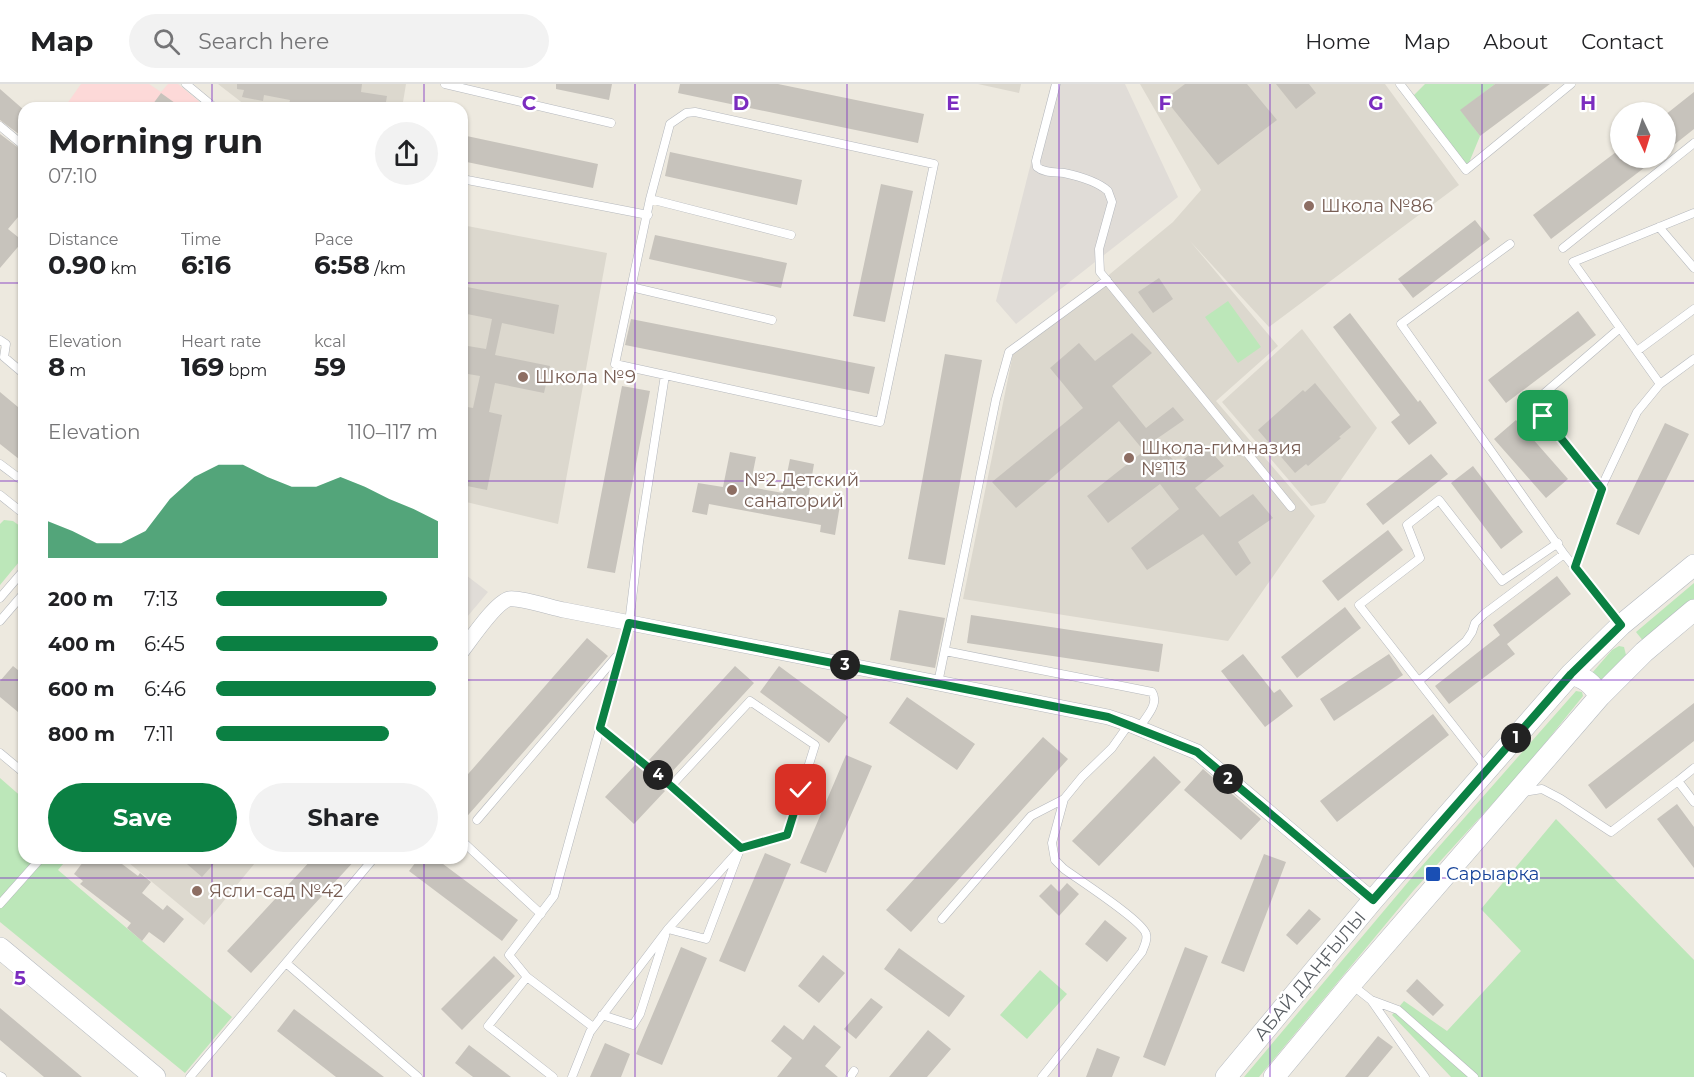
<!DOCTYPE html>
<meta charset="utf-8">
<style>
body{margin:0;font-family:Montserrat,sans-serif;background:#f2f2f2;color:#202124;height:100vh;display:flex;flex-direction:column;font-size:22px;white-space:nowrap}
*{box-sizing:border-box;margin:0}
p{font-size:20px;color:#757577}
.icon{flex:none;width:33px;height:33px;fill:none;stroke:currentColor;stroke-width:2;stroke-linecap:round;stroke-linejoin:round}
.map{position:relative;flex:1;overflow:hidden}
.drawer{position:absolute;left:18px;top:18px;width:450px;height:762px;display:flex;flex-direction:column;background:#fff;border-radius:18px;box-shadow:0 2px 4px #0004}
.drawer>*{flex:none}
.needle{width:39px;rotate:176deg}
.tools{position:absolute;left:1610px;top:18px;display:grid;gap:12px}
.tools a{display:grid;place-items:center;width:66px;height:66px;border-radius:50%;background:#fff;box-shadow:0 2px 4px #0004;font-size:30px}
.pin{position:absolute;display:grid;place-items:center;width:51px;height:51px;color:#fff;margin:-26px;border-radius:12px;box-shadow:0 3px 9px #0006}
.km{position:absolute;width:30px;height:30px;margin:-15px;border-radius:50%;background:#222;color:#fff;font-size:16px;line-height:30px;text-align:center}
.round{display:grid;place-items:center;flex:none;width:63px;height:63px;border-radius:32px;background:#f2f2f2}
.summary{display:flex;align-items:center;justify-content:space-between;height:102px;padding:0 30px}
h1{font-size:33px;font-weight:700;line-height:45px}
.metrics{display:grid;grid-template-columns:repeat(3,1fr);gap:9px;height:102px;padding:6px 30px}
.metrics div{display:grid;align-content:center}
.metrics b{font-size:26px;font-weight:700}
.metrics small{font-size:16px;font-weight:400}
.metrics p{font-size:16px}
.chart{height:168px;padding:12px 30px}
.chart p{display:flex;justify-content:space-between}
.chart svg{width:100%;height:108px;margin-top:6px;fill:#0b8043;opacity:.7}
.primary-button{display:flex;gap:12px;margin-top:auto;padding:12px 30px}
.primary-button a{flex:1;height:69px;border-radius:36px;background:#0b8043;color:#fff;font-size:24px;font-weight:700;line-height:69px;text-align:center}
.primary-button a+a{background:#f2f2f2;color:#202124}
ul{padding:0 30px;list-style:none;font-size:20px}
li{display:grid;grid-template-columns:96px 72px 1fr;align-items:center;height:45px}
li i{height:15px;border-radius:8px;background:#0b8043}
header{display:flex;align-items:center;gap:36px;box-sizing:border-box;height:84px;padding:0 30px;background:#fff;border-bottom:2px solid #e0e0e0}
header strong{font-size:28px}
nav{display:flex;gap:33px;margin-inline-start:auto;font-size:21px}
.search{width:420px;height:54px;background:#f2f2f2;display:flex;align-items:center;gap:15px;box-sizing:border-box;padding:0 21px;border-radius:33px;color:#757577;font-size:22px}
.map>svg:first-child{display:block}
</style>
<header>
<strong>Map</strong>
<div class="search"><svg class="icon" aria-label="search" viewBox="0 0 24 24"><circle cx="10" cy="10" r="6"/><path d="M15 15l6 6"/></svg>Search here</div>
<nav><a>Home</a><a>Map</a><a>About</a><a>Contact</a></nav>
</header>
<div class="map">
<svg width="1694" height="993" viewBox="0 0 1694 993">
<rect width="100%" height="100%" fill="#ede9df"/>
<path fill="#e0dcd7" d="M1051,0H1125L1178,113L1016,240L996,217Z
M462,488L488,508L462,539Z"/>
<path fill="#dcd8ce" d="M218,0H406L402,24H249Z
M978,0H1021L1019,9Z
M1140,0H1385L1459,101L1269,243L1190,157L1278,262L1216,317L1315,432L1228,557L963,515L1013,270L1173,138L1201,106Z
M462,141L607,169L558,440L462,417Z
M1302,245L1377,344L1325,419L1311,422L1222,318Z
M123,774H259L204,841Z"/>
<path fill="#fdd9d8" d="M81,0H149L161,8L168,0H178L207,24H64Z"/>
<path fill="#bce7b9" d="M1425,0H1495L1461,26L1480,52L1466,86L1411,14Z
M1228,217L1261,263L1238,279L1205,233Z
M4,436L13,437L24,445V472L0,501V440Z
M1694,499V518L1644,558L1636,548Z
M1619,562L1624,563L1626,571L1601,597L1592,589L1612,566Z
M1576,607L1582,608L1583,612L1525,684L1414,806L1259,993H1244L1414,791Z
M0,694L24,715V774H68L58,786L232,933L185,989L0,838Z
M1556,735L1694,876V993H1451L1392,931L1404,917L1447,947L1521,867L1481,825Z
M1040,886L1067,910L1027,955L1000,931Z"/>
<path fill="#c7c3bc" d="M237,0H362L361,8L387,12L385,24H302L289,21L290,16L264,11L263,17L242,13L244,6L237,5Z
M556,0H612L609,16L556,5Z
M680,0H778L924,30L918,59L678,9Z
M1185,0H1247L1277,36L1218,81L1165,15Z
M1276,0H1309L1316,9L1296,25Z
M1495,0H1550L1480,52L1460,26Z
M0,5L24,26V54L0,36Z
M1694,8V45L1665,68V31Z
M161,9L182,24H150Z
M0,50L24,68V126L8,145L23,157L0,184Z
M462,51L598,80L593,104L462,77Z
M1620,65V74H1657L1551,155L1533,131Z
M670,68L802,96L797,121L665,92Z
M881,100L913,107L885,238L853,232Z
M1475,136L1490,155L1413,214L1398,195Z
M655,151L787,179L781,204L649,175Z
M1159,194L1173,215L1153,229L1138,208Z
M462,202L559,221L554,250L502,239L495,271L550,282L544,309L495,299L489,328L502,331L487,406L462,401V322L473,324L480,292L462,289V261L486,265L492,235L462,229Z
M1578,227L1596,251L1506,319L1488,296Z
M1350,229L1418,318L1420,316L1437,339L1409,361L1391,338L1400,331L1333,243Z
M631,235L875,283L869,310L625,261Z
M1132,249L1152,269L1112,302L1146,344L1173,323L1184,336L1155,356L1177,380L1204,360L1224,382L1195,404L1220,433L1253,410L1273,434L1238,458L1251,479L1236,492L1203,450L1147,486L1131,464L1179,425L1160,400L1108,439L1087,412L1144,367L1119,337L1016,424L992,398L1083,324L1050,284L1079,259L1095,277Z
M945,270L982,276L945,481L908,475Z
M1315,299L1351,343L1339,353L1341,354L1308,382L1306,380L1295,389L1258,346L1303,306L1305,308Z
M622,302L650,307L615,489L587,484Z
M0,308L24,328V379L0,360Z
M1516,336L1568,395L1546,414L1494,355Z
M1665,339L1689,350L1639,451L1616,440Z
M730,368L756,373L750,403L783,409L790,375L814,380L808,415L840,421L835,451L820,448L821,441L709,420L707,431L692,428L698,399L723,403Z
M1431,370L1448,390L1383,441L1366,420Z
M1473,382L1523,448L1501,465L1451,399Z
M1388,446L1403,466L1338,517L1322,497Z
M1557,492L1571,510L1507,560L1515,570L1449,620L1435,602L1500,551L1493,541Z
M1345,523L1361,544L1297,594L1281,573Z
M899,526L945,534L935,584L890,576Z
M971,531L1163,560L1159,588L967,559Z
M587,554L608,572L462,738V697Z
M1243,570L1274,609L1280,605L1293,622L1265,643L1221,587Z
M1389,570L1403,591L1334,637L1320,615Z
M13,582L24,591V633L0,613V597Z
M735,582L754,599L668,692L649,676Z
M779,582L848,633L829,659L760,608Z
M907,613L975,660L957,686L889,639Z
M1694,619V657L1606,725L1588,701Z
M1433,630L1449,651L1337,738L1320,717Z
M1043,653L1068,675L911,848L886,826Z
M846,671L872,682L826,789L800,779Z
M1154,672L1181,698L1099,782L1072,757Z
M636,680L665,707L634,740L605,713Z
M1203,685L1261,735L1241,756L1184,706Z
M1677,720L1694,743V784L1657,735Z
M765,769L791,780L745,888L719,877Z
M1264,770L1286,778L1244,888L1221,879Z
M86,774H114L138,792L140,789L151,798L142,809L163,826L167,821L184,835L164,859L149,848L142,857L127,844L131,839L80,800L83,797L74,790Z
M180,774H219L202,793Z
M313,774H357L251,889L227,867Z
M419,774H435L518,836L502,857L409,787Z
M1067,799L1079,810L1059,832L1039,812L1051,800L1059,808Z
M1309,825L1321,835L1297,861L1286,851Z
M1105,836L1127,854L1107,878L1085,860Z
M681,863L707,874L662,981L636,970Z
M1185,863L1208,872L1165,982L1143,973Z
M899,864L965,912L949,933L884,885Z
M823,871L845,889L819,919L798,902Z
M494,872L515,892L462,946L441,925Z
M1417,895L1444,921L1433,932L1406,907Z
M871,914L883,923L856,955L844,945Z
M0,924L82,993H44L0,956Z
M294,925L384,993H336L277,947Z
M784,941L803,956L814,941L841,963L825,982L838,993H777L792,974L771,957Z
M928,946L951,965L927,993H889Z
M1378,952L1393,963L1368,993H1345Z
M605,959L630,970L621,993H590Z
M469,961L511,993H473L455,979Z
M1097,964L1120,973L1112,993H1086Z"/>
<g fill="none" stroke-linecap="round" stroke-linejoin="round">
<defs>
<path id="service" d="M186,0L215,24
M445,0L611,39
M1056,0L1036,77L1037,83C1044,89 1054,88 1064,89C1078,92 1097,97 1108,107L1112,118L1099,165L1100,188L1291,423
M1400,0L1466,86L1571,0
M695,28L934,80L880,338L615,280L650,115L670,40L686,29Z
M0,42L24,62
M462,95L648,131
M650,115L791,151
M1659,143L1694,184
M1510,160L1401,240L1564,470L1620,540
M1563,164L1694,59
M631,203L772,236
M0,256L6,260L4,273L24,290
M1637,267L1694,225
M1660,300L1573,178L1694,129
M0,380L24,398
M1601,404L1543,332L1539,325L1540,313L1620,244
M0,411L24,430
M1575,483L1601,404L1637,328L1660,300L1694,275
M0,514L24,486
M0,537L24,509
M945,567L1152,608C1160,620 1145,634 1139,644
M1419,597L1466,557L1472,548L1475,539L1484,530L1564,470
M938,599L996,315L1009,268L1107,196
M600,643L671,702L741,764
M0,669L24,689
M1487,685L1359,521L1420,474L1407,441L1439,416L1502,497L1558,459
M1678,697L1694,684
M1523,708L1542,705L1561,715L1611,748L1678,697L1694,718
M477,736L616,573
M462,757L541,830
M0,820L41,774
M942,835L1031,732L1064,715
M668,845L706,855L739,768
M286,879L418,993
M527,893L593,943
M1352,901L1371,916L1425,993
M1371,916L1398,926L1474,993
M602,931L633,941L640,930L665,852
M0,992L2,993
M190,993L374,774
M553,993L488,942L527,893L509,871L554,812L629,539L639,458L665,291
M572,993L590,948L668,845L741,764L787,751L815,661L750,617L671,702
M850,993L854,987
M1042,993L1142,868C1144,862 1148,856 1146,850C1143,837 1079,796 1064,785L1055,776L1052,759L1064,715L1082,693L1112,664L1129,640"/>
<path id="minor" d="M462,567C471,555 496,518 509,515C518,513 553,524 564,526L938,599L1108,633L1129,640L1197,668L1373,816"/>
<path id="secondary" d="M1571,590C1586,594 1592,600 1600,612
M0,864L155,993
M1226,993L1373,816L1571,590L1621,541L1694,481
M1274,993L1351,900L1600,612L1644,568L1694,526"/>
</defs>
<use href="#service" stroke="#b5b8bd" stroke-width="9"/>
<use href="#minor" stroke="#b5b8bd" stroke-width="16"/>
<use href="#secondary" stroke="#b5bac0" stroke-width="22"/>
<use href="#service" stroke="#fff" stroke-width="8"/>
<use href="#minor" stroke="#fff" stroke-width="15"/>
<use href="#secondary" stroke="#fff" stroke-width="21"/>
</g>
<g fill="none" stroke-linecap="round" stroke-linejoin="round">
<defs>
<path id="route" d="M801,706L787,751L741,764L671,702L600,644L629,539L1108,633L1197,668L1373,816L1571,590L1621,541L1575,483L1602,405L1543,332"/>
</defs>
<use href="#route" stroke="#fff" stroke-width="12"/>
<use href="#route" stroke="#0b8043" stroke-width="8"/>
</g>
<path fill="none" stroke="#7b2cbf" stroke-width="1.5" stroke-opacity="0.55" d="M212,0V24M424,0V24M635,0V993M847,0V993M1059,0V993M1270,0V993M1482,0V993M0,199H24M462,199H1694M0,397H24M462,397H1694M0,596H24M462,596H1694M212,774V993M424,774V993M0,794H1694"/>
<g fill="#8d6e63" stroke="#fff" stroke-width="2">
<circle cx="1309" cy="122" r="6"/>
<circle cx="523" cy="293" r="6"/>
<circle cx="1129" cy="374" r="6"/>
<circle cx="732" cy="406" r="6"/>
<circle cx="197" cy="807" r="6"/>
</g>
<rect fill="#1a4fb4" stroke="#fff" stroke-width="2" x="1425" y="782" width="16" height="16" rx="3"/>
<g text-anchor="middle" dominant-baseline="central" stroke-width="4.5" stroke-linejoin="round" paint-order="stroke">
<g font-size="18" fill="#785e54" stroke="#fff" text-anchor="start">
<text x="1321" y="122">Школа №86</text>
<text x="535" y="293">Школа №9</text>
<text x="1141" y="364">Школа-гимназия<tspan x="1141" dy="21">№113</tspan></text>
<text x="744" y="396">№2 Детский<tspan x="744" dy="21">санаторий</tspan></text>
<text x="209" y="807">Ясли-сад №42</text>
</g>
<g font-size="18" fill="#164399" stroke="#fff" text-anchor="start">
<text x="1446" y="790">Сарыарқа</text>
</g>
<g font-size="18" fill="#585d62" stroke="#fff">
<text transform="translate(1310 892) rotate(-50)">АБАЙ ДАҢҒЫЛЫ</text>
</g>
</g>
<g font-size="20" text-anchor="middle" font-weight="bold" fill="#7b2cbf" stroke="#fff" stroke-width="4.5" stroke-linejoin="round" paint-order="stroke">
<text x="529" y="26">C</text>
<text x="741" y="26">D</text>
<text x="953" y="26">E</text>
<text x="1165" y="26">F</text>
<text x="1376" y="26">G</text>
<text x="1588" y="26">H</text>
<text x="20" y="901">5</text>
</g>
</svg>
<div class="tools">
<a><svg class="needle" viewBox="-14 -14 28 28"><path d="M0-13l5 13h-10z" fill="#e53935"/><path d="M0 13l5-13h-10z" fill="#757577"/></svg></a>
</div>
<div class="pin" style="left:1543px;top:332px;background:#1e9e55"><svg class="icon" aria-label="arrive" viewBox="0 0 24 24"><path d="M6 21V4h12l-3 4 3 4H6"/></svg></div>
<div class="pin" style="left:801px;top:706px;background:#d93025"><svg class="icon" aria-label="check" viewBox="0 0 24 24"><path d="M5 12l5 5 9-10"/></svg></div>
<b class="km" style="left:1516px;top:654px">1</b>
<b class="km" style="left:1228px;top:695px">2</b>
<b class="km" style="left:845px;top:581px">3</b>
<b class="km" style="left:658px;top:691px">4</b>
<section class="drawer">
<div class="summary"><div><h1>Morning run</h1><p>07:10</p></div><a class="round"><svg class="icon" aria-label="share" viewBox="0 0 24 24"><path d="M12 15V3M7 8l5-5 5 5M5 13v7h14v-7"/></svg></a></div>
<div class="metrics">
<div><p>Distance</p><b>0.90<small> km</small></b></div>
<div><p>Time</p><b>6:16</b></div>
<div><p>Pace</p><b>6:58<small> /km</small></b></div>
</div>
<div class="metrics">
<div><p>Elevation</p><b>8<small> m</small></b></div>
<div><p>Heart rate</p><b>169<small> bpm</small></b></div>
<div><p>kcal</p><b>59</b></div>
</div>
<div class="chart"><p><span>Elevation</span>110–117 m</p>
<svg viewBox="0 0 160 44" preserveAspectRatio="none"><path d="M0 44V29L10 33L20 38L30 38L40 33L50 20L60 11L70 6L80 6L90 11L100 15L110 15L120 11L130 15L140 20L150 24L160 29V44z"/></svg>
</div>
<ul>
<li><b>200 m</b>7:13<i style="width:77%"></i></li>
<li><b>400 m</b>6:45<i style="width:100%"></i></li>
<li><b>600 m</b>6:46<i style="width:99%"></i></li>
<li><b>800 m</b>7:11<i style="width:78%"></i></li>
</ul>
<div class="primary-button"><a>Save</a><a>Share</a></div>
</section>
</div>
